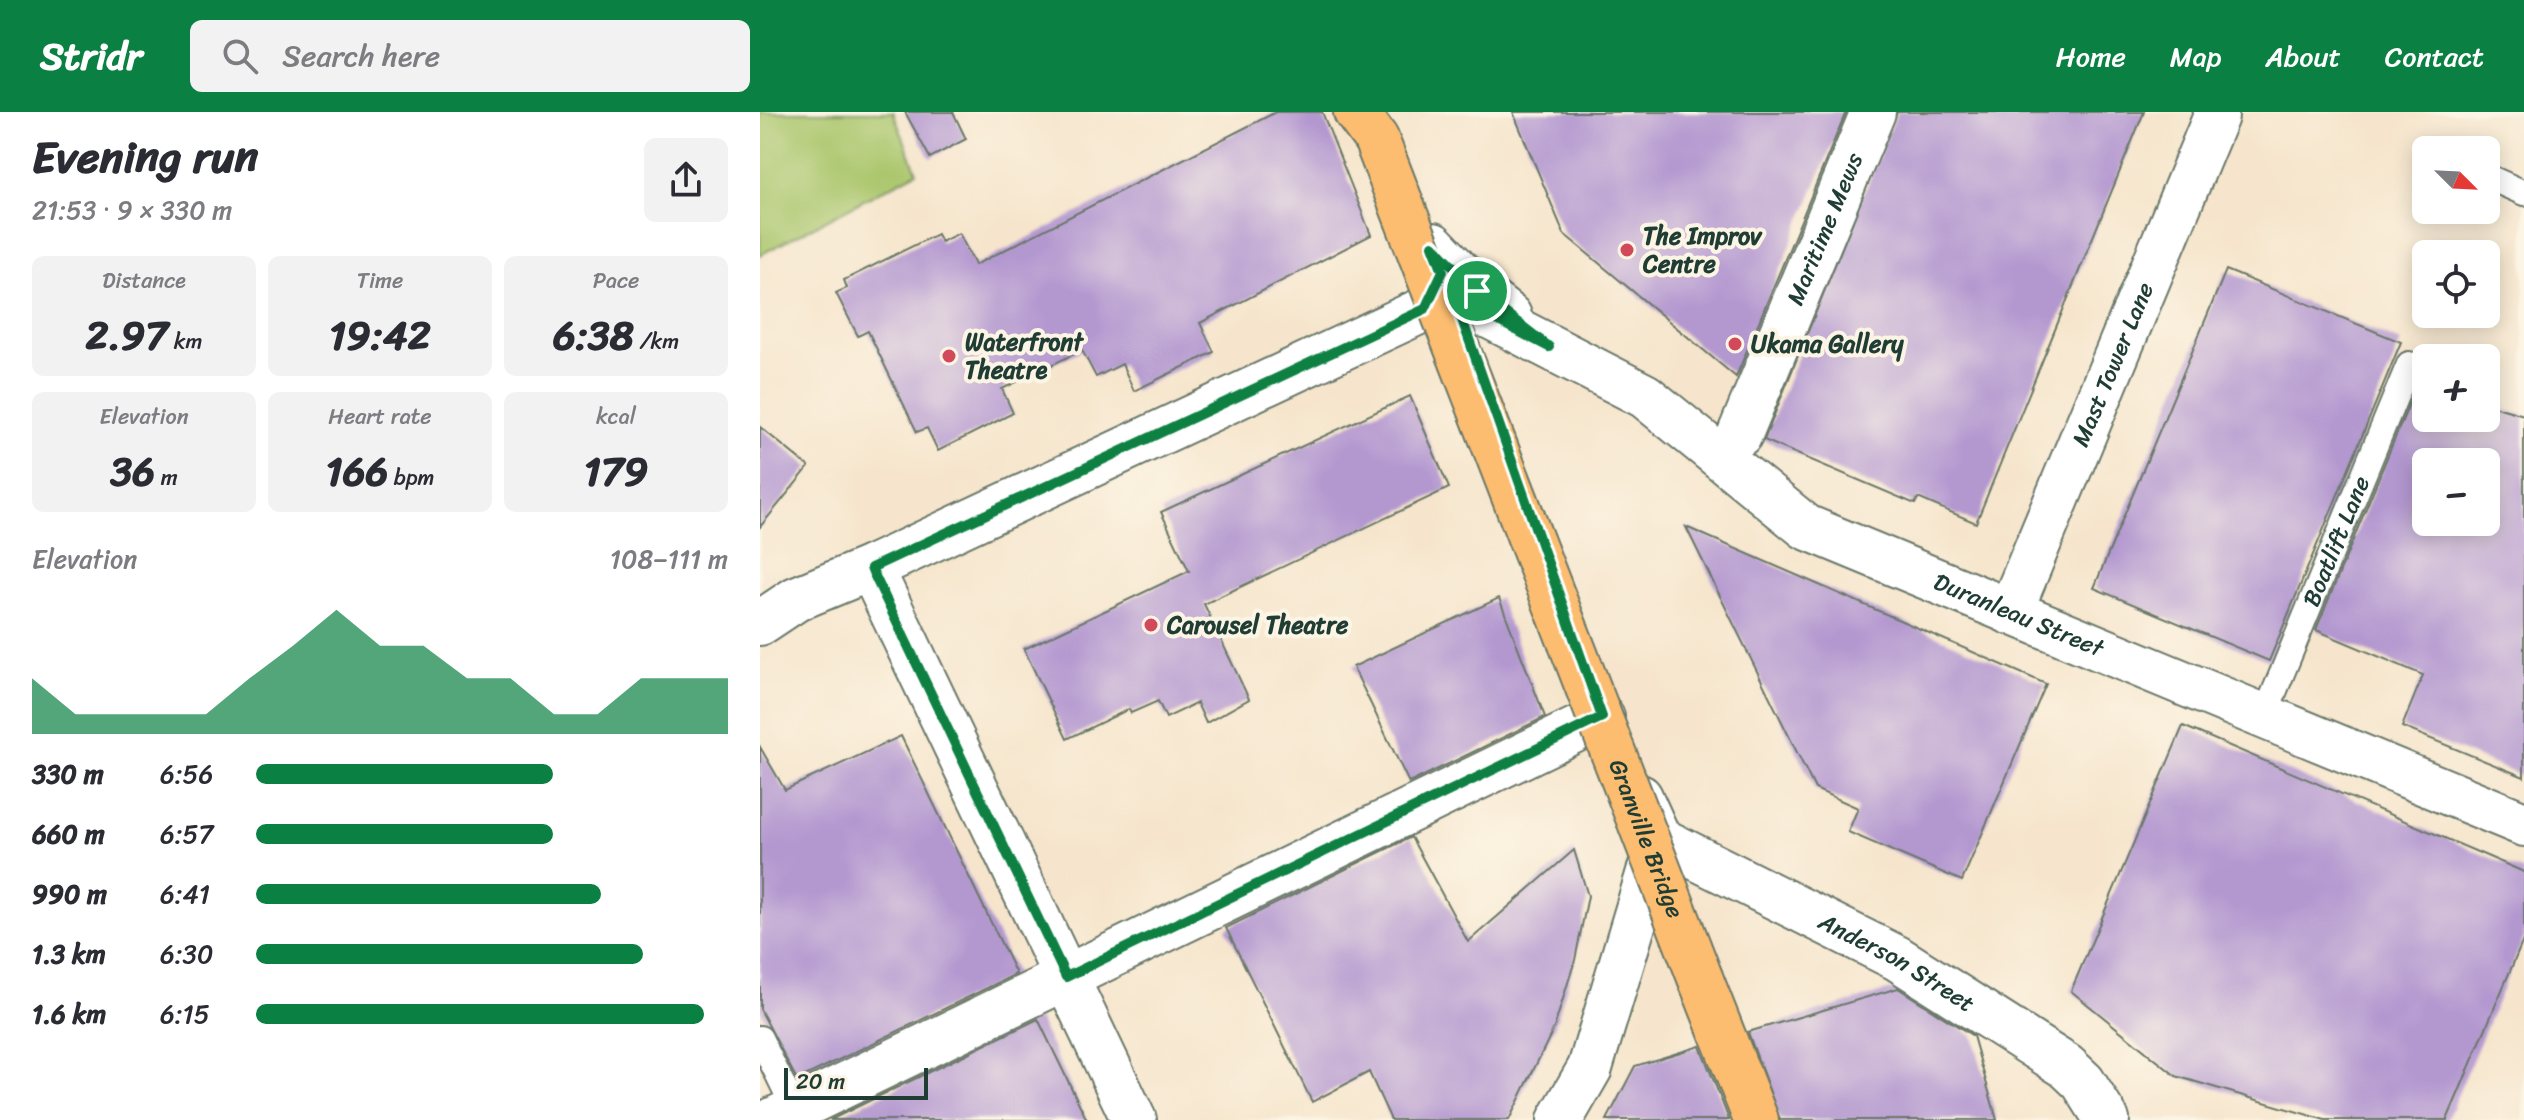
<!DOCTYPE html>
<meta charset="utf-8">
<style>
body{margin:0;font-family:Sriracha,sans-serif;background:#f2f2f3;color:#2b2b33;height:100vh;display:flex;flex-direction:column;font-size:30px;white-space:nowrap}
*{box-sizing:border-box;margin:0}
p{font-size:26px;color:#7c7c81}
.icon{flex:none;width:44px;height:44px;fill:none;stroke:currentColor;stroke-width:2;stroke-linecap:round;stroke-linejoin:round}
.map{position:relative;flex:1;overflow:hidden}
.details{display:flex;flex-direction:column;background:#fff;width:760px}
.details>*{flex:none}
.needle{width:52px;rotate:114deg}
.fabs{position:absolute;left:1652px;top:24px;display:grid;gap:16px}
.fabs a{display:grid;place-items:center;width:88px;height:88px;border-radius:12px;background:#fff;box-shadow:0 4px 20px #0003;font-size:40px}
.scale{position:absolute;left:24px;bottom:20px;width:144px;box-sizing:border-box;padding-left:8px;border:4px solid #1f3d34;border-top:0;font-size:22px;line-height:28px;white-space:nowrap;color:#1f3d34;-webkit-text-stroke:6px #fcf5e5;paint-order:stroke}
.pin{position:absolute;display:grid;place-items:center;width:68px;height:68px;color:#fff;margin:-34px;border:4px solid #fff;border-radius:50%;box-shadow:0 2px 8px #0007}
.round{display:grid;place-items:center;flex:none;width:84px;height:84px;border-radius:12px;background:#f2f2f3}
.head{display:flex;align-items:center;justify-content:space-between;height:136px;padding:0 32px}
h1{font-size:44px;font-weight:800;line-height:60px}
.metrics{display:grid;grid-template-columns:repeat(3,1fr);gap:12px;height:136px;padding:8px 32px}
.metrics div{display:grid;align-content:center;border-radius:12px;background:#f2f2f3;text-align:center}
.metrics b{font-size:40px;font-weight:800}
.metrics small{font-size:22px;font-weight:400}
.metrics p{font-size:22px}
.chart{height:224px;padding:16px 32px}
.chart p{display:flex;justify-content:space-between}
.chart svg{width:100%;height:144px;margin-top:8px;fill:#0b8043;opacity:.7}
ul{padding:0 32px;list-style:none;font-size:26px}
li{display:grid;grid-template-columns:128px 96px 1fr;align-items:center;height:60px}
li i{height:20px;border-radius:10px;background:#0b8043}
header{display:flex;align-items:center;gap:48px;box-sizing:border-box;height:112px;padding:0 40px;background:#0b8043;color:#fff}
header strong{font-size:38px}
nav{display:flex;gap:44px;margin-inline-start:auto;font-size:28px}
.search{width:560px;height:72px;background:#f2f2f3;display:flex;align-items:center;gap:20px;box-sizing:border-box;padding:0 28px;border-radius:12px;color:#7c7c81;font-size:30px}
main{display:flex;flex:1;min-height:0}
.map>svg:first-child{display:block}
</style>
<header>
<strong>Stridr</strong>
<div class="search"><svg class="icon" aria-label="search" viewBox="0 0 24 24"><circle cx="10" cy="10" r="6"/><path d="M15 15l6 6"/></svg>Search here</div>
<nav><a>Home</a><a>Map</a><a>About</a><a>Contact</a></nav>
</header>
<main>
<section class="details">
<div class="head"><div><h1>Evening run</h1><p>21:53 · 9 × 330 m</p></div><a class="round"><svg class="icon" aria-label="share" viewBox="0 0 24 24"><path d="M12 15V3M7 8l5-5 5 5M5 13v7h14v-7"/></svg></a></div>
<div class="metrics">
<div><p>Distance</p><b>2.97<small> km</small></b></div>
<div><p>Time</p><b>19:42</b></div>
<div><p>Pace</p><b>6:38<small> /km</small></b></div>
</div>
<div class="metrics">
<div><p>Elevation</p><b>36<small> m</small></b></div>
<div><p>Heart rate</p><b>166<small> bpm</small></b></div>
<div><p>kcal</p><b>179</b></div>
</div>
<div class="chart"><p><span>Elevation</span>108–111 m</p>
<svg viewBox="0 0 160 44" preserveAspectRatio="none"><path d="M0 44V27L10 38L20 38L30 38L40 38L50 27L60 17L70 6L80 17L90 17L100 27L110 27L120 38L130 38L140 27L150 27L160 27V44z"/></svg>
</div>
<ul>
<li><b>330 m</b>6:56<i style="width:63%"></i></li>
<li><b>660 m</b>6:57<i style="width:63%"></i></li>
<li><b>990 m</b>6:41<i style="width:73%"></i></li>
<li><b>1.3 km</b>6:30<i style="width:82%"></i></li>
<li><b>1.6 km</b>6:15<i style="width:95%"></i></li>
</ul>
</section>
<div class="map">
<svg width="1764" height="1008" viewBox="0 0 1764 1008">
<rect width="100%" height="100%" fill="#fcf5e5"/>
<filter id="ink" filterUnits="userSpaceOnUse"><feTurbulence type="fractalNoise" baseFrequency=".0125" numOctaves="2"/><feDisplacementMap in="SourceGraphic" scale="16" xChannelSelector="R" yChannelSelector="G"/><feConvolveMatrix kernelMatrix="1 2 1 2 8 2 1 2 1" color-interpolation-filters="sRGB"/></filter>
<filter id="wash" filterUnits="userSpaceOnUse"><feTurbulence type="fractalNoise" baseFrequency=".006" numOctaves="4" result="noise"/><feDisplacementMap in="SourceGraphic" scale="32" xChannelSelector="R" yChannelSelector="G"/><feGaussianBlur stdDeviation="1.8" result="paint"/><feColorMatrix in="noise" values="0 0 0 0 0 0 0 0 0 0 0 0 0 0 0 0 0 1.4 0 .05"/><feComposite in="paint" operator="in"/></filter>
<g filter="url(#wash)">
<rect width="100%" height="100%" fill="#f6e5cc"/>
<path fill="#aac66c" stroke="#648250" stroke-width="2" d="M0,0H133L157,60L0,143Z"/>
<g id="blocks">
<path fill="#b398d0" fill-rule="evenodd" d="M145,0H193L206,27L170,46Z
M516,0H562L611,123L440,211L454,240L374,279L362,252L336,265L322,238L242,277L253,301L178,339L167,316L157,320L108,219L98,224L76,181L87,176L84,168L177,122L181,130L199,121L215,153Z
M753,0H1086L976,265L804,122Z
M1137,0H1384L1216,411L1158,386L1155,392L1004,328Z
M1466,158L1641,230L1509,549L1334,476Z
M1658,270L1666,274V306H1726V292L1764,303V665L1642,615L1663,563L1556,518ZM1666,350H1726V410H1666Z
M650,284L689,376L444,492L489,587L446,611L437,591L406,606L398,589L371,601L369,597L307,627L264,537L429,459L401,400Z
M0,315L49,355L0,415Z
M926,415L1286,572L1202,769L1088,720L1098,696L1055,677Z
M739,486L785,605L649,671L593,555Z
M1423,614L1764,760V826L1687,1008H1565L1416,964L1311,879Z
M141,624L256,862L37,968L0,897V635L25,678Z
M651,725L708,830L814,738L828,784L815,848L794,916L749,1008H631L609,960L552,990L466,816Z
M1138,876L1213,924L1237,1008H1020L988,920Z
M278,907L327,1008H70Z
M940,934L969,1008H847L875,954Z"/>
</g>
</g>
<g filter="url(#ink)">
<use href="#blocks" fill-opacity="0" stroke="#6a7869" stroke-width="2"/>
<g fill="none" stroke-linecap="round" stroke-linejoin="round">
<defs>
<g id="lane">
<path d="M1726,64L1764,81"/>
<path id="s1" d="M1504,605L1649,252"/>
<path d="M0,926L35,998"/>
</g>
<g id="street">
<path d="M673,133L717,179L749,204"/>
<path id="s2" d="M980,322L1113,0"/>
<path d="M111,456L374,1008"/>
<path id="s3" d="M1250,500L1456,4"/>
<path id="s4" d="M0,511L36,487L111,456L665,197L698,196L729,204L885,284L1046,415L1764,712"/>
<path id="s5" d="M880,685L899,727L1137,846L1306,954L1323,970L1347,1008"/>
<path d="M13,1008L842,605"/>
<path d="M800,1008L830,956L899,727"/>
</g>
<path id="highway" d="M596,0L616,27
M941,868L996,1008"/>
</defs>
<use href="#lane" stroke="#6a7869" stroke-width="28"/>
<use href="#street" stroke="#6a7869" stroke-width="48"/>
<use href="#highway" stroke="#6a7869" stroke-width="48"/>
<use href="#lane" stroke="#fff" stroke-width="24"/>
<use href="#street" stroke="#fff" stroke-width="44"/>
<use href="#highway" stroke="#fcbd6f" stroke-width="44"/>
<defs>
<g id="highway-bridge">
<path id="s6" d="M616,27L941,868"/>
</g>
</defs>
<use href="#highway-bridge" stroke="#6a7869" stroke-width="48" stroke-linecap="butt"/>
<use href="#highway-bridge" stroke="#fcbd6f" stroke-width="44"/>
</g>
</g>
<g fill="none" stroke-linecap="round" stroke-linejoin="round" filter="url(#ink)">
<defs>
<path id="route" d="M673,133L717,179L789,235L729,204L698,196L842,605L306,865L111,456L665,197L683,159Z"/>
</defs>
<use href="#route" stroke="#fff" stroke-width="16"/>
<use href="#route" stroke="#0b8043" stroke-width="10"/>
</g>
<g fill="#d1495b" stroke="#fcf5e5" stroke-width="3">
<circle cx="867" cy="138" r="8"/>
<circle cx="975" cy="232" r="8"/>
<circle cx="189" cy="244" r="8"/>
<circle cx="391" cy="513" r="8"/>
</g>
<g text-anchor="middle" dominant-baseline="central" stroke-width="8" stroke-linejoin="round" paint-order="stroke">
<g font-size="24" fill="#1f3d34" stroke="#fcf5e5">
<text stroke="none"><textPath href="#s2" startOffset="222">Maritime Mews</textPath></text>
<text stroke="none"><textPath href="#s3" startOffset="268">Mast Tower Lane</textPath></text>
<text stroke="none"><textPath href="#s1" startOffset="190">Boatlift Lane</textPath></text>
<text stroke="none"><textPath href="#s4" startOffset="1414">Duranleau Street</textPath></text>
<text stroke="none"><textPath href="#s6" startOffset="750">Granville Bridge</textPath></text>
<text stroke="none"><textPath href="#s5" startOffset="314">Anderson Street</textPath></text>
</g>
<g font-size="24" font-weight="bold" fill="#1f3d34" stroke="#fcf5e5" text-anchor="start">
<text x="883" y="124">The Improv<tspan x="883" dy="28">Centre</tspan></text>
<text x="205" y="230">Waterfront<tspan x="205" dy="28">Theatre</tspan></text>
<text x="991" y="232">Ukama Gallery</text>
<text x="407" y="513">Carousel Theatre</text>
</g>
</g>
</svg>
<div class="fabs">
<a><svg class="needle" viewBox="-14 -14 28 28"><path d="M0-13l5 13h-10z" fill="#e53935"/><path d="M0 13l5-13h-10z" fill="#7c7c81"/></svg></a>
<a><svg class="icon" aria-label="locate" viewBox="0 0 24 24"><circle cx="12" cy="12" r="6"/><path d="M12 2v4M12 18v4M2 12h4M18 12h4"/></svg></a>
<a>+</a>
<a>−</a>
</div>
<div class="scale">20 m</div>
<div class="pin" style="left:717px;top:179px;background:#1e9e55"><svg class="icon" aria-label="arrive" viewBox="0 0 24 24"><path d="M6 21V4h12l-3 4 3 4H6"/></svg></div>
</div>
</main>
